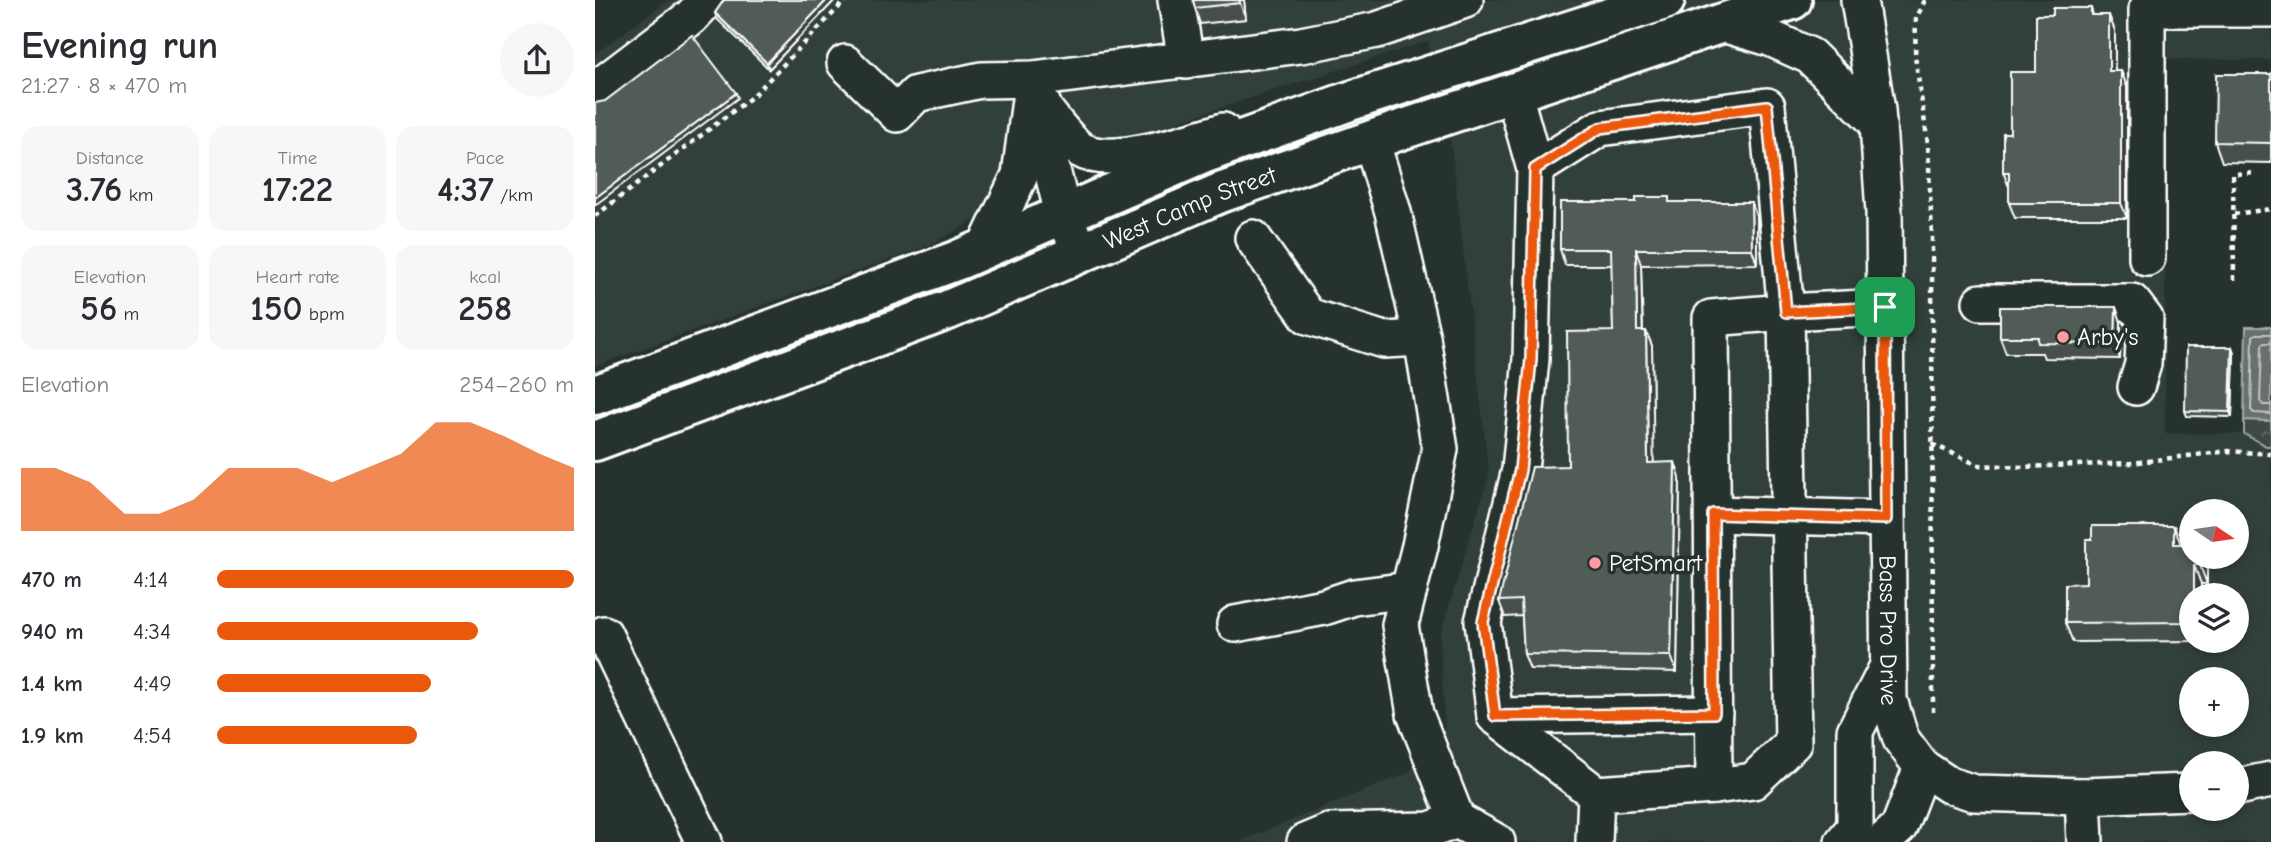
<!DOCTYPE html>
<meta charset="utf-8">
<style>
body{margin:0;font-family:"Comic Neue",sans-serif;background:#f7f7f7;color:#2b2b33;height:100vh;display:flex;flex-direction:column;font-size:26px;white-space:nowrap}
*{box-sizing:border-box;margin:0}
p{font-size:23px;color:#7c7c81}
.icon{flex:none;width:38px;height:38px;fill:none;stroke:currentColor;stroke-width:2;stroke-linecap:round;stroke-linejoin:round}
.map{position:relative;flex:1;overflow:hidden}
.side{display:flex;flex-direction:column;background:#fff;width:595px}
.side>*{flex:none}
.needle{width:46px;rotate:103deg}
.fabs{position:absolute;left:1584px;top:499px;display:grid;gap:14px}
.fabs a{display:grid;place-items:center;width:70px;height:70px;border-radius:50%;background:#fff;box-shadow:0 4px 10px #0003;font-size:35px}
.pin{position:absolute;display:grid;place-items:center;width:60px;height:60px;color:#fff;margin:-30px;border-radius:14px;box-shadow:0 4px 10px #0006}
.round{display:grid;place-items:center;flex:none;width:74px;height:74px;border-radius:37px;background:#f7f7f7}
.summary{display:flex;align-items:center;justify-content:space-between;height:119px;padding:0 21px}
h1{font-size:38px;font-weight:700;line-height:52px}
.metrics{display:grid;grid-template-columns:repeat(3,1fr);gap:10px;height:119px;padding:7px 21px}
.metrics div{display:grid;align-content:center;border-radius:18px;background:#f7f7f7;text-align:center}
.metrics b{font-size:35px;font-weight:700}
.metrics small{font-size:19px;font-weight:400}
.metrics p{font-size:19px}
.chart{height:196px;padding:14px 21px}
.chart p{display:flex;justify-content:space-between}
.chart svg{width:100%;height:126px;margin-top:7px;fill:#ea580c;opacity:.7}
ul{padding:0 21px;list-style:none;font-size:23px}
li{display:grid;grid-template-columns:112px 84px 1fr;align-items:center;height:52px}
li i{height:18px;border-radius:9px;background:#ea580c}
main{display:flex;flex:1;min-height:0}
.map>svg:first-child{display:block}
</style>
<main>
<section class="side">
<div class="summary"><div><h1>Evening run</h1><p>21:27 · 8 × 470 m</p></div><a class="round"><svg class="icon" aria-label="share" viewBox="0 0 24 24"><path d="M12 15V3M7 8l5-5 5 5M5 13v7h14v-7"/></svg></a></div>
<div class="metrics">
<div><p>Distance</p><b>3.76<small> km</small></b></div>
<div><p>Time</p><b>17:22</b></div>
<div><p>Pace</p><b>4:37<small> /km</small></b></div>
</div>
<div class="metrics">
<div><p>Elevation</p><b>56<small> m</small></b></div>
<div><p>Heart rate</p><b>150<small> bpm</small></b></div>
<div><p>kcal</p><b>258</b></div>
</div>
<div class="chart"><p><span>Elevation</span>254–260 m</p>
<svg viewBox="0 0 160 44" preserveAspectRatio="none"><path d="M0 44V22L10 22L20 27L30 38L40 38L50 33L60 22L70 22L80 22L90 27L100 22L110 17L120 6L130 6L140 11L150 17L160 22V44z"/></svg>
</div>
<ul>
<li><b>470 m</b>4:14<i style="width:100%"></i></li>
<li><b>940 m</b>4:34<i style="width:73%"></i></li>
<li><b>1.4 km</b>4:49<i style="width:60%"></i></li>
<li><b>1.9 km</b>4:54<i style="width:56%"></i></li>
</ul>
</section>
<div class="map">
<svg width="1676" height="842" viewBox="0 0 1676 842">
<defs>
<pattern id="forest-crowns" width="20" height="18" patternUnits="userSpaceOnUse" patternTransform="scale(1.75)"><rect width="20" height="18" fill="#3e4944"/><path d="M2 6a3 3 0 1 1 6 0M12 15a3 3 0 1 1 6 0" fill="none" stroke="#5b6460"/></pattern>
</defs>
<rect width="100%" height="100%" fill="#26332d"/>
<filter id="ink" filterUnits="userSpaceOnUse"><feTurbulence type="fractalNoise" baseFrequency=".0143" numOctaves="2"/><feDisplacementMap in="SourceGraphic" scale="14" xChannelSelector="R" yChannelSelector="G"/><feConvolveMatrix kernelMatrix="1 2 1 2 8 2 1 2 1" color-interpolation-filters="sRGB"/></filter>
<g filter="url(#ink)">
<path fill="#333f3a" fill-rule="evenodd" d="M74,0H1676V60L1570,59V434H1649L1671,446H1676V842H644L813,773L850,730L845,636L894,475L857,151L833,41L516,143L337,244L0,366V54ZM1596,511H1642V556H1596ZM1596,595H1642V640H1596ZM1596,679H1642V724H1596ZM1596,763H1642V808H1596Z"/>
<path fill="url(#forest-crowns)" stroke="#9ea4a2" stroke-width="2" d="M1649,420L1676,421V446H1671L1649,434Z"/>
<path fill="#67706c" stroke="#a4a9a7" stroke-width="2" d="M1651,327H1676V421L1649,420Z"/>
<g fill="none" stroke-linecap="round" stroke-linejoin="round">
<path stroke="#c2c6c4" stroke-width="2" d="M1676,334H1661L1658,336L1656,410L1659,413L1676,414
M1676,343H1669L1667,345L1665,401L1668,405H1676"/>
<defs>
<g id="minor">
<path d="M581,0L591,61"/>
<path id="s1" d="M1264,0L1282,110L1289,212L1294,700L1306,739L1327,767L1354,785L1379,793L1488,796L1596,792"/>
<path d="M1128,24L1175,38L1215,56L1283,123"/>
<path d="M250,63L302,114L321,94L386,80L438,79L706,45L782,30L870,0"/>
<path d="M0,90L96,17L112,0"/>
<path d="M919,94L940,169L1005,128L1172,106L1191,312L1290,307"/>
<path d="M448,105L456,166L468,214L486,253"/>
<path d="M449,109C459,121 474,142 486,150C516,168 595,141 628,131"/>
<path d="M776,140L798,212L827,338L845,449L825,546L805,625L820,714L862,820"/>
<path d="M940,169L936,359L925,470L888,622L900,716L1001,794L999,842"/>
<path d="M658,238L713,316L789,340L827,338"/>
<path d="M390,248L425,175L435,100"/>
<path d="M1552,258V9H1676"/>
<path d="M1386,302H1537L1550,319L1548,364L1541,387"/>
<path d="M1191,312L1198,743L1158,781L1119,786L1116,318Z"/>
<path d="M1118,514L1291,519"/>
<path d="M640,624L729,607L759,597L814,590"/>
<path d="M9,634L109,842"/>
<path d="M900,716L1119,713"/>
<path d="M1642,787L1676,780"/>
<path d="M1001,794L1119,786"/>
<path d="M1488,796L1490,842"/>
<path d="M710,842L734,832L835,830L862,820L902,842"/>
<path d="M1248,842L1260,827V731L1292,668"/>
<path d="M1287,842L1304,827L1327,767"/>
</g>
<g id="major">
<path d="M0,395L363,260L610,153L752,102L1070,0"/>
<path id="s2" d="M0,441L353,310L625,193L800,132L1197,0"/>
</g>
</defs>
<use href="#minor" stroke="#fff" stroke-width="40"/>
<use href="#major" stroke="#fff" stroke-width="44"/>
<path stroke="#fff" stroke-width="4.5" stroke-dasharray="5 5" stroke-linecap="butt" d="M1330,0L1321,19L1320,56L1333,144L1337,237L1338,714
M1639,214L1676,209
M0,216L158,96L251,0
M1639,280L1638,174L1662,173
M1337,444L1383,465L1428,467L1536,463L1633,451L1676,454"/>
<use href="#minor" stroke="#26332d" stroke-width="35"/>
<use href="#major" stroke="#26332d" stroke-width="38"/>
</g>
<path fill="#464f4b" stroke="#fff" stroke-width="2" d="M129,0H240L174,69L122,19L120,13Z
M598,0H649L651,19L605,24L600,8Z
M1496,8L1498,15L1520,31V71H1526L1532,87V218H1420L1414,203V187L1408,172L1415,133L1441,72L1458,15Z
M1676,74V163L1627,162L1620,142Z
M1041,202H1156L1162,218V264L1046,265L1048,331H1051L1057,346L1058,463L1085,478L1082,672L935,669L929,654L927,616L910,617L904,601L973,466L1018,331L1017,265H970L965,249Z
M1526,322L1525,359L1449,358L1447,353H1411L1405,337Z
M1637,347L1639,353L1637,417L1592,416L1590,411Z
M1579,526L1586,544L1612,564V584H1606L1596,595V640L1606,641L1478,642L1470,623L1491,583L1497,539Z"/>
<path fill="#39403d" stroke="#fff" stroke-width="2" d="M232,0H240L174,69L172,63Z
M645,0H649L651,19L645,3Z
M1514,15L1520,31V86L1514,71Z
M1526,71L1532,87V218L1526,203Z
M141,93L143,98L0,205V198Z
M1156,202L1162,218V264L1157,249Z
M1041,249L1046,265L1048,347L1042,331Z
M1521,307L1526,322L1525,359L1520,344Z
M1051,331L1057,346L1059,479L1053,463Z
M1637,347L1639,353L1637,417L1635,412Z
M1080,462L1085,478L1082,672L1076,656Z
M1579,526L1586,545L1579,544Z
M1605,556H1609L1612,564V584L1605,565Z
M1599,565L1606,584V595H1599Z"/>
<path fill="#515c57" stroke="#fff" stroke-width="2" d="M129,0H232L172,63L120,13Z
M598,0H645V3L600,8Z
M1458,8H1496V15H1514V71H1526V203H1414V172H1408V133H1415V72H1441V15H1458Z
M97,35L141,93L0,198V103L10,101Z
M1621,74H1676V143L1620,142Z
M1041,197H1074V202H1156L1157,249H1041L1042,331H1051L1053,463L1080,462L1076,656L929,654L926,600L904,601L937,467L973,466L972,332L1018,331L1016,249H965V202H1041Z
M1405,307H1521L1520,344L1443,343V337H1405Z
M1591,347H1637L1635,412L1590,411Z
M1497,526H1579V544H1596V556H1605V565H1599V595H1596V622L1470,623V584L1491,583V539H1497Z"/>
</g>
<g fill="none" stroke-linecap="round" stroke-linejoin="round" filter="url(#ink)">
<defs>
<path id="route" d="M1172,106L1191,312L1290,307L1291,519L1118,514L1119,713L900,716L888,622L925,470L936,359L940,169L1005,128Z"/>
</defs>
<use href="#route" stroke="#fff" stroke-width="14"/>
<use href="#route" stroke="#ea580c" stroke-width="9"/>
</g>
<g fill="#ff9aa2" stroke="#26332d" stroke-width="2.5">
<circle cx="1468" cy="337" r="7"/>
<circle cx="1000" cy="563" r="7"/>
</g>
<g text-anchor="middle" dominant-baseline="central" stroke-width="7" stroke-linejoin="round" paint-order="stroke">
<g font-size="24" fill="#fff" stroke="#26332d">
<text stroke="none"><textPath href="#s2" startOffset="639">West Camp Street</textPath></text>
<text stroke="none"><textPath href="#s1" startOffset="632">Bass Pro Drive</textPath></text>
</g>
<g font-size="24" fill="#fff" stroke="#26332d" text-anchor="start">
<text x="1482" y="337">Arby's</text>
<text x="1014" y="563">PetSmart</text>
</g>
</g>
</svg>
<div class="fabs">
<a><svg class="needle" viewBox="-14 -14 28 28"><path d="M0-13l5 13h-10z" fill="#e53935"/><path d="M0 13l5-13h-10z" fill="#7c7c81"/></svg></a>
<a><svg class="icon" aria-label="layers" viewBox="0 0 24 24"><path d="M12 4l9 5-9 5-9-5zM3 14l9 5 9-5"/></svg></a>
<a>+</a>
<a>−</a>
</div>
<div class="pin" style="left:1290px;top:307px;background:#1e9e55"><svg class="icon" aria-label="arrive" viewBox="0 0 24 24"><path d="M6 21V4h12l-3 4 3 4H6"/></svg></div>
</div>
</main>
